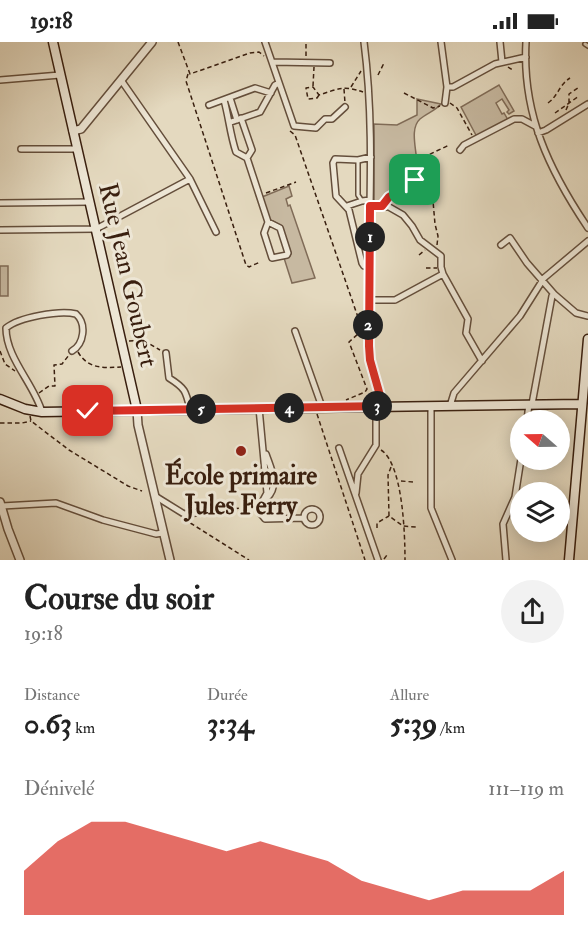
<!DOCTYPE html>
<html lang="fr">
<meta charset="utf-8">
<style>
body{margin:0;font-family:"IM FELL Double Pica",serif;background:#f2f2f2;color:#222;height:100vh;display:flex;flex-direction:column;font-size:22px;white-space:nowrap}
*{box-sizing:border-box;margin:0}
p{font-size:20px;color:#767676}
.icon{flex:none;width:33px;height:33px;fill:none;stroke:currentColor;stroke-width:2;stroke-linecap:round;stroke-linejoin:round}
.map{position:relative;height:518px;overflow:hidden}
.panel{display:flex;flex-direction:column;background:#fff;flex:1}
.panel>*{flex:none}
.needle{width:39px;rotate:290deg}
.fabs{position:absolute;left:510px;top:368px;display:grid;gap:12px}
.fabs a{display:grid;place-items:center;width:60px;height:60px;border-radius:50%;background:#fff;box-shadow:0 3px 15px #0003;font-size:30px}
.pin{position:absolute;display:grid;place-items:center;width:51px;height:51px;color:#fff;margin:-26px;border-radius:12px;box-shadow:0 3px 9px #0006}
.km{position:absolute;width:30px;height:30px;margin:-15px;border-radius:50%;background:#222;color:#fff;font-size:16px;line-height:30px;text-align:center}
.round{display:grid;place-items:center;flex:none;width:63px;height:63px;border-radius:32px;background:#f2f2f2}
.overview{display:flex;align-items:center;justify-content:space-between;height:102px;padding:0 24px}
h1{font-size:33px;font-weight:700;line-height:45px}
.stats{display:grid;grid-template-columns:repeat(3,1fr);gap:9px;height:102px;padding:6px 24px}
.stats div{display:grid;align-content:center}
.stats b{font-size:30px;font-weight:700}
.stats small{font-size:16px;font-weight:400}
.stats p{font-size:16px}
.chart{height:168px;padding:12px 24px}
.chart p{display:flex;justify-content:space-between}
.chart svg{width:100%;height:108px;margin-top:6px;fill:#d93025;opacity:.7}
.status{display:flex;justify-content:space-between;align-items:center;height:42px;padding:0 30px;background:#fff;direction:ltr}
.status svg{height:16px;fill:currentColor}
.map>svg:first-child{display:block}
</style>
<div class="status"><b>19:18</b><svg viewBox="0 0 49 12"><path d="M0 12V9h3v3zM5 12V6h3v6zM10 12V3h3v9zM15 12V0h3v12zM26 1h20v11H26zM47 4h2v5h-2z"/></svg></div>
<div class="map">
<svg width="588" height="518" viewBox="0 0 588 518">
<rect width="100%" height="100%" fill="#e4d9bf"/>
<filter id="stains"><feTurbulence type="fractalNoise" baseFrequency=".00333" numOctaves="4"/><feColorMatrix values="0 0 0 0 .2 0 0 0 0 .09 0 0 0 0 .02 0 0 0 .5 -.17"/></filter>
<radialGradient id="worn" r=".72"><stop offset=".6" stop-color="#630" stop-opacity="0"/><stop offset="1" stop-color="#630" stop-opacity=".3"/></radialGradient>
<path fill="#c7b9a1" stroke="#806c58" stroke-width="1.5" d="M499,43L514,69L509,72L507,70L509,68L502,57L496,61L502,72L504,71L508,78L477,95L461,65Z
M417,57L441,62C435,69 427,71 420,77C411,85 415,102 416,112L422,118C412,126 413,138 423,145L407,146L390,155L388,157L392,165L374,162V82L397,83L417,73Z
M289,144L292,154L286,157L288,164L290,163L315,236L292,241L284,216L290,214L291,211L282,184L269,177L262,155Z
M0,224H8V254H0Z"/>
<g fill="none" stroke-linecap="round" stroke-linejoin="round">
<defs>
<path id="service" d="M585,2L588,4
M358,118V153L362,159"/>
<path id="minor" d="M265,0L294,84L316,86L325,77H332L345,65
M364,0C377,101 366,202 369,304L372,326L383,364
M441,0L447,45L445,61
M500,0L502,20
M526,0C522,72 549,128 588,186
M272,20L330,21
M0,38L60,33
M447,45H453L495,22L526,15
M230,56L237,78
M224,58C229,76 230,92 236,110L247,116L252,108L241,76
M209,63L255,46L271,51
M231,80L260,70L275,43L279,41
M538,91L546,88L588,62
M21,107H78
M460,108L464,103L514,77H522L535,84
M247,116L268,180
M190,137L216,190
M0,161L90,160
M347,164L362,159L370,158
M370,164L389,165L403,173L412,184L420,198L441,214V225L443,232L468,277L466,291L482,319
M268,180L280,186L288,211L287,213L272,216L264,191Z
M0,188L96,187L190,137L121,38
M501,203L510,196L527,221L554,252
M370,224H364L362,221L349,168L336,154L333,121L335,117L358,118L371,115
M369,258H395L443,232
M295,289L322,365
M166,311L169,336C185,346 186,349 190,367
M532,362L552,254L554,252L576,271L588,274
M431,364V466L452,518
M450,364L454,351L520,274L544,236L588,199
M259,366L267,451L260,464V471L265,477L304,476
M42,370C34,342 6,316 6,286C19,275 60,268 76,272C87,282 84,302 72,309
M527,378L529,362
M339,406L378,518
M266,412C271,427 280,443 267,456
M356,451L358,432L376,403V365
M155,454L184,472L208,470
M2,464L56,461L103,478L156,492L163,491
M304 475a8 8 0 1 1 16 0a8 8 0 1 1-16 0Z
M506,518L503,482L515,455L521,417"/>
<path id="tertiary" d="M73,89L81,87L152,0
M137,368L138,383L170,518
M0,460L8,487L20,518"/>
<path id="secondary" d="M53,0L137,368
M0,357L25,367L42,370L582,362
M569,518L588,297"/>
</defs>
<use href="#service" stroke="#644e3b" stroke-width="6"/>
<use href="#minor" stroke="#644e3b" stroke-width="8"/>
<use href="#tertiary" stroke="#644e3b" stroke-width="10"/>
<use href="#secondary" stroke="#391f0f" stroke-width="11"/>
<path stroke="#391f0f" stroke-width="1.5" stroke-dasharray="4.5 3" stroke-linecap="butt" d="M178,0L190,32L250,11L259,10L264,14
M306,14V0
M508,25L514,29
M188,32L186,39L246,223L249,225L260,220
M378,33L384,21
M313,44L314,25
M351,45L361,29
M344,47L345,61
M404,51L433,66L440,64
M319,53L317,56L308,57L306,46L313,45L319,53C338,47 343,43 363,50
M450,61L457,66L472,93
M548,61C558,54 559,43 570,36
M566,68L569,61V52L578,46
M555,71L579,54
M290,89L295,93L360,281L358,292L349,300L367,347L365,350L346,358
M266,151L296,140
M385,159L414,141
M437,203L438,194L435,182L433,159L426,149L415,140C410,117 432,112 449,103
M419,213L425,208
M426,226H437
M129,299L143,298L160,308
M0,309L5,322L15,329
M78,310C88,327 103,326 121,325
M39,351L49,344H55L54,323L62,322L69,313
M317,372L365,518
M30,374L31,379L69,408L128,444L142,449
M0,381H22L31,379
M381,408C403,422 405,493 405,518
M391,425L388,433L389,474L403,484L416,485
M401,439L413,440V442
M212,469L250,465L254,462
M184,477L249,518
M377,486V481L389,474
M384,517L387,513"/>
<use href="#service" stroke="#ede6d5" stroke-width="3"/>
<use href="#minor" stroke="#ede6d5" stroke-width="5"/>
<use href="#tertiary" stroke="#ede6d5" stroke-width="7"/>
<use href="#secondary" stroke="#ede6d5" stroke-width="8"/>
</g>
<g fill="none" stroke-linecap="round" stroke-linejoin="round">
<defs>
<path id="route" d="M88,369L383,364L370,318L369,304L370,164H382L389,155L416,140L415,138"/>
</defs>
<use href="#route" stroke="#fff" stroke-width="12"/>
<use href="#route" stroke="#d93025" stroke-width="8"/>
</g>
<circle fill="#8f2418" stroke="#ede6d5" stroke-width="2" cx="241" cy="409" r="6"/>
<g text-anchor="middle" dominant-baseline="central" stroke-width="6" stroke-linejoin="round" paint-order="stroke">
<g font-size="26" fill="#391f0f" stroke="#ede6d5">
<text transform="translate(128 233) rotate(77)">Rue Jean Goubert</text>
</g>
<g font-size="26" font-weight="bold" fill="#391f0f" stroke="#ede6d5">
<text x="241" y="434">École primaire<tspan x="241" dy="30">Jules Ferry</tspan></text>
</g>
</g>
<rect width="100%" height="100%" filter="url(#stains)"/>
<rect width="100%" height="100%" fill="url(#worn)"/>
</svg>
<div class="fabs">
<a><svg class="needle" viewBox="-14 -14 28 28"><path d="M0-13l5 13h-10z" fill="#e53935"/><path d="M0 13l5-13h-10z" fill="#767676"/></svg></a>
<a><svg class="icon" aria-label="layers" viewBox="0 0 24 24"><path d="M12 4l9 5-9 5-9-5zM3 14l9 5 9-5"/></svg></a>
</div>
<div class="pin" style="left:415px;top:138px;background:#1e9e55"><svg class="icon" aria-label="arrive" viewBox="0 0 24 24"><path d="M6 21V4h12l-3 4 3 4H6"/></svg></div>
<div class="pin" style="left:88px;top:369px;background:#d93025"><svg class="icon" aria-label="check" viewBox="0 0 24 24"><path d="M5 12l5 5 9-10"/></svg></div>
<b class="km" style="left:370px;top:195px">1</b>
<b class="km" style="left:368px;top:283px">2</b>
<b class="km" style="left:377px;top:364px">3</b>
<b class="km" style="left:289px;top:366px">4</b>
<b class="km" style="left:201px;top:367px">5</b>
</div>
<section class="panel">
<div class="overview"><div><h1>Course du soir</h1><p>19:18</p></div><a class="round"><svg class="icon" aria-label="share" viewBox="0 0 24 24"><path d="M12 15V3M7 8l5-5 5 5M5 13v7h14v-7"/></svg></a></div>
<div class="stats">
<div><p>Distance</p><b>0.63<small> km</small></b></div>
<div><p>Durée</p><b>3:34</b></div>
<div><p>Allure</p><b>5:39<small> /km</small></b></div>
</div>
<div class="chart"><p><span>Dénivelé</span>111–119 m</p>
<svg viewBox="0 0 160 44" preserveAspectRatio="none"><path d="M0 44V26L10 14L20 6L30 6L40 10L50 14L60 18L70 14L80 18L90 22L100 30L110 34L120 38L130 34L140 34L150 34L160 26V44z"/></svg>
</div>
</section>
